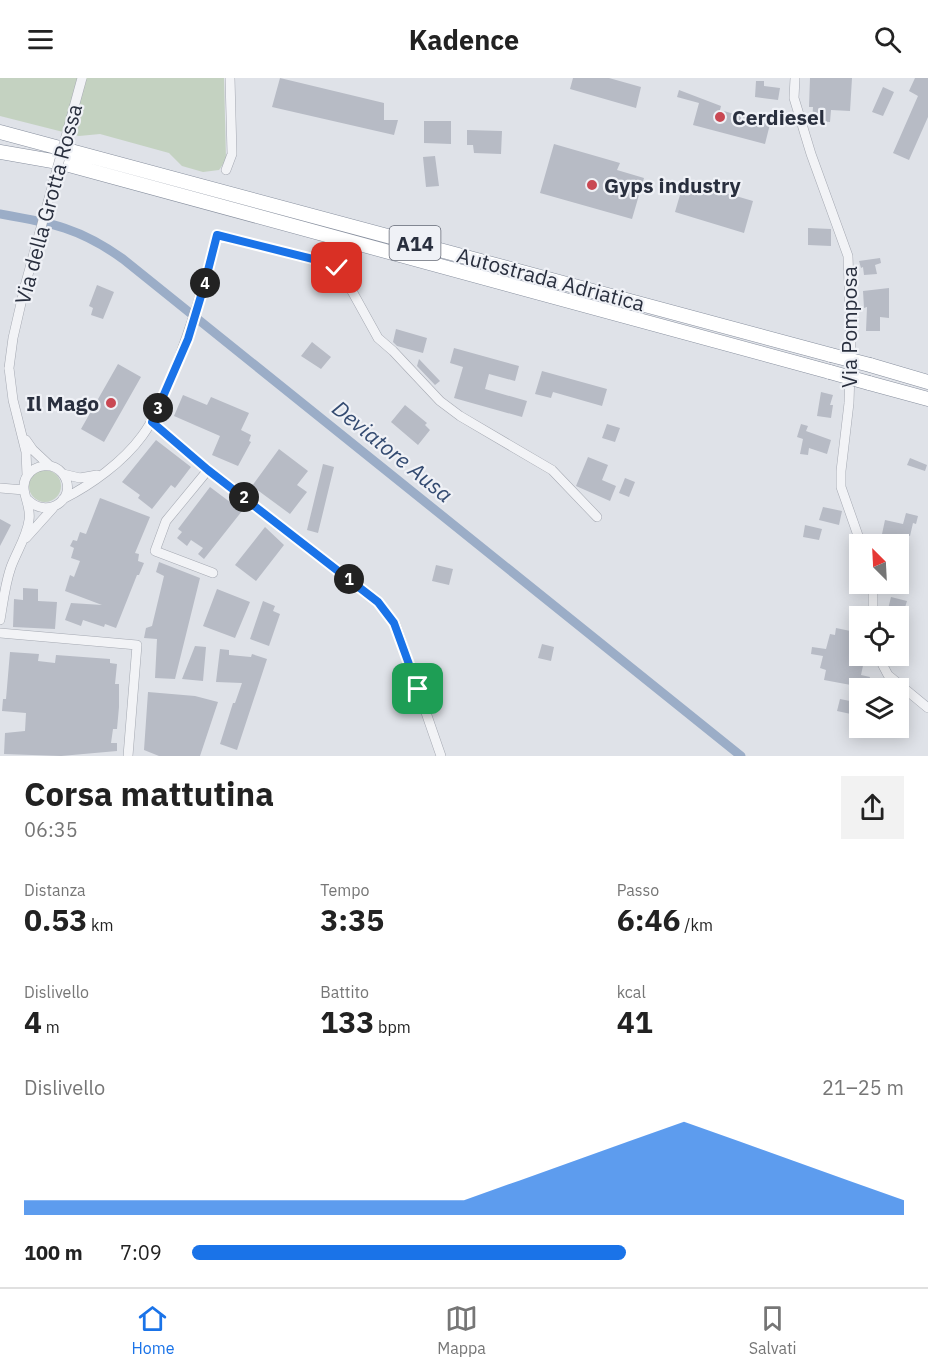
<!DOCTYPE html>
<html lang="it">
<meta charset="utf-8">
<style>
body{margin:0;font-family:"IBM Plex Sans",sans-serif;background:#f2f2f2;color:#222;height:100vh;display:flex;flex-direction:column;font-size:22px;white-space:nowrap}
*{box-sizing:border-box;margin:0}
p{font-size:20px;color:#767676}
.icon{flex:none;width:33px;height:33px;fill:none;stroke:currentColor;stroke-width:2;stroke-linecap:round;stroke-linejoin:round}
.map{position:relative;height:678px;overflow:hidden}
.side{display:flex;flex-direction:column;background:#fff;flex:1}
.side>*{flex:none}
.needle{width:39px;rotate:336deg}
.fabs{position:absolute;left:849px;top:456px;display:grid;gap:12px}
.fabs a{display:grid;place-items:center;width:60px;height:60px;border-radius:0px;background:#fff;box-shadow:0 3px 15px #0003;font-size:30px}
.pin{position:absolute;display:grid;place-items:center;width:51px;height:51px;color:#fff;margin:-26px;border-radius:12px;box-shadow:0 3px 9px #0006}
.km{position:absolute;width:30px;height:30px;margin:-15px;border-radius:50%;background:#222;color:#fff;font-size:16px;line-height:30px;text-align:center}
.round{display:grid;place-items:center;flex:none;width:63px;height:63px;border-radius:0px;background:#f2f2f2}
.summary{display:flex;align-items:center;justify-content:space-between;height:102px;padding:0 24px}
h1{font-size:33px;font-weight:700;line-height:45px}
.metrics{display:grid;grid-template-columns:repeat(3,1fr);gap:9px;height:102px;padding:6px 24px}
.metrics div{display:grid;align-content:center}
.metrics b{font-size:30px;font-weight:700}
.metrics small{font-size:16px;font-weight:400}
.metrics p{font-size:16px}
.chart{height:168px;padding:12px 24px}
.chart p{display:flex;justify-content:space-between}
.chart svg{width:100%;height:108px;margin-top:6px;fill:#1a73e8;opacity:.7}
ul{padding:0 24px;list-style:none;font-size:20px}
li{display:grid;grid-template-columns:96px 72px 1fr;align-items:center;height:45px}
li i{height:15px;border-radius:8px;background:#1a73e8}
header{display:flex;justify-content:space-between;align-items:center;height:78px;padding:0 24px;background:#fff;font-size:27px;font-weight:700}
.menu{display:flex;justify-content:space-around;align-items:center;height:84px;border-top:2px solid #e0e0e0;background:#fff;font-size:16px;color:#767676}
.menu a{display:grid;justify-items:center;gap:3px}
.menu .on{color:#1a73e8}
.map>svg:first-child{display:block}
</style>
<header><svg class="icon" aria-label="menu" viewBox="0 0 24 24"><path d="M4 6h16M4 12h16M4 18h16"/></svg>Kadence<svg class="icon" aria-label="search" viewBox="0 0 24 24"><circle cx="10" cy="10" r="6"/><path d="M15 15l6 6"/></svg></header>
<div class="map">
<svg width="928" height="678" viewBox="0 0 928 678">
<rect width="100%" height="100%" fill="#dfe2e8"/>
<path fill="#c4d2c1" d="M0,0H224L226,82L219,92L203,94L182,88L169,75L100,56L79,58L0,38Z
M29 408a16 16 0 1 1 32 0a16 16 0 1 1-32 0Z"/>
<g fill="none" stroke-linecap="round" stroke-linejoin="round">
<path stroke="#9badc7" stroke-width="9" d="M0,136C52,145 80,150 123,181L741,678"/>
</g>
<path fill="#b7bbc5" d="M280,0L384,25V42H398L394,57L272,29Z
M573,0H609L641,9L636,30L570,11Z
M810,0H852L850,33L831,32L830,44L812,43L813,29H809Z
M915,0H928V39L909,82L893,75L918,18L909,13Z
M756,3H764V8L780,10L778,22L755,19Z
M883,9L894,14L883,38L872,34Z
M679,12L721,28L720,32L770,46L765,66L693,47L699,25L677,19Z
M424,43H451V66L424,65Z
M467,52L502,53L501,76L474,75L473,67H467Z
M554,66L620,85L617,92L644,100L632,141L540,115Z
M435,78L439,108L426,109L423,79Z
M684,103L753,123L744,155L675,134Z
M808,150L831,151V168L808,167Z
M880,180L881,185L875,187L877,196L864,197L863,189L861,190L859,183Z
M97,207L114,214L103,241L91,237L93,230L89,228Z
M889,210V240L880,239V253H866L867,229L864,230L863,213Z
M396,251L427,260L423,275L397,268L393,264Z
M312,264L331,279L321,291L301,278Z
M454,270L519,288L515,303L489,296L485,311L527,323L522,339L454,320L463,289L450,285Z
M419,281L440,303L435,307L417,288Z
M118,286L141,299L104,364L81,351Z
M542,293L607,311L602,328L553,314L551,320L535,316Z
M821,314L833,317L830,327H833L831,340L817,338Z
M183,317L207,327L211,319L249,335L241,352L251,357L249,363L251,364L238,388L212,377L220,358L174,338Z
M405,327L427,345L425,347L430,352L418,367L391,344Z
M607,346L620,350L615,364L602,360Z
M801,346L808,348L806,353L831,362L827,376L809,370L808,377L800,376L803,361L797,359Z
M156,362L191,389L175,410L171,407L152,431L138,420L140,417L122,404Z
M279,371L308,393L297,407L307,414L290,436L252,408Z
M588,379L608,387L602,402L616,408L610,423L576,408Z
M910,380L927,387L925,393L907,387Z
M323,386L334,389L318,455L307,452Z
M625,400L635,404L629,419L619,415Z
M210,409L242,433L204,481L198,476L203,470L191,462L187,468L177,460L182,454L178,451Z
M100,420L150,439L135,475L139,476L138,483L144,485L139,497H137L116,550L105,546L104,549L83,542L81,548L65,542L71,525L102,527L65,513L70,497L74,499L80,483L71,480L74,470L70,468L73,462L77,463L80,454L86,456Z
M823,429L842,433L839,447L819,442Z
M906,435L918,438L916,446L913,445L910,458L903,456L902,460L882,456L885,442L903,446Z
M0,441L11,447L0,468Z
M805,447L822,451L819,462L803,459Z
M265,449L284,467L256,503L235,487Z
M159,484L200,500L175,601L155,600L157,561L144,560L146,550L152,548L164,498L156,494Z
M436,487L453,491L449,507L432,503Z
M23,510L38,511V523L57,524L55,551L13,549L14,521L23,522Z
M217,511L250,524L235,560L203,548Z
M891,519L907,523L903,536L888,531Z
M263,523L275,528L273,533L280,536L269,568L250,561Z
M836,550L860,555V582L864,583L861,597L870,599L867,610L824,602L826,592L820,590L823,578L811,576L812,569L826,571L830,556L835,557Z
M542,566L554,569L551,583L538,580Z
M195,568L206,569L203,603L182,601Z
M220,571L229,572V577L251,579L252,576L267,581L237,672L220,666L233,625H235L242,605L216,604Z
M10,574L39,576L38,583L55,585L56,577L110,581V585L117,586L115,606H119V629L117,651H113L111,665H117V673L61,678L4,676L5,655L25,653L26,635L2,633L3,621H6Z
M148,614L195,618L218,624L200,678H159L144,672Z
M840,621L860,625V638L837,633Z"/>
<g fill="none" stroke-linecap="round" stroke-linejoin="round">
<defs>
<path id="minor" d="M795,0L794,20L811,76L848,178L851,262L849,325L841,393V409L861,466
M226,92L232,76L230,0
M9,290L13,322L26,374L27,397
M152,344L208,392L378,524L395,545L441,678
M26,362L33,372L49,387
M208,392L166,443L155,473L213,495
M63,396L80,400L97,397
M0,410L24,412
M63,421C91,407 123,384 142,358C154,342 161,324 169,305C189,257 204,208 217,157L321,183L337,190L342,195L378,260L393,273L440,323L460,338L552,392L597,439
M26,460L53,430
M873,538V506
M0,542C3,525 5,506 11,489C17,473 27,458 29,442C32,426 18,412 27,398C35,386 53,384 62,395C80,417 50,443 28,422
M0,555L137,567L128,678
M878,578L888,597L928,630"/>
<path id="highway" d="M0,54L831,277
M0,74L58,84L830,294
M870,287L928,304
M869,305L928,321"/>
</defs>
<use href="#minor" stroke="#a5a9b2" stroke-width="10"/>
<use href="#highway" stroke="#878f9e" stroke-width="15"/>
<use href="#minor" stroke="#f2f3f6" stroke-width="9"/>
<use href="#highway" stroke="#fff" stroke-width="14"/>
<defs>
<path id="minor-bridge" d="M9,290L13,260L25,208L82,0"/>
<path id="highway-bridge" d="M831,277L870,287
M830,294L869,305"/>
</defs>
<use href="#minor-bridge" stroke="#a5a9b2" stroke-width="10" stroke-linecap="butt"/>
<use href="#highway-bridge" stroke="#878f9e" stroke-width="15" stroke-linecap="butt"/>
<use href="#minor-bridge" stroke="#f2f3f6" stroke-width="9"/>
<use href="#highway-bridge" stroke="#fff" stroke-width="14"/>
</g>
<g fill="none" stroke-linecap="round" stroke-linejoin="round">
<defs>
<path id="route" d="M337,190L321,183L217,157L204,208L188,261L152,344L208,392L378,524L394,545L418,611"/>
</defs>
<use href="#route" stroke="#fff" stroke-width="12"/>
<use href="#route" stroke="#1a73e8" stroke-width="8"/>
</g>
<g fill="#c94853" stroke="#eff1f6" stroke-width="2">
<circle cx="720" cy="39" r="6"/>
<circle cx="592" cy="107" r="6"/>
<circle cx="111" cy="325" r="6"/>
</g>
<g text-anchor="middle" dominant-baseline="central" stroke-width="4.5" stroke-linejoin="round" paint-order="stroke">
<rect fill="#eff1f6" stroke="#646975" stroke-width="1.5" x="389.5" y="148" width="51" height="34" rx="4.5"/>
<g font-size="20" font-weight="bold" fill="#292f3e">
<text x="415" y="165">A14</text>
</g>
<g font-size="21" font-weight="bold" fill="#292f3e" stroke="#eff1f6" text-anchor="start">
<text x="732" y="39">Cerdiesel</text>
<text x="604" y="107">Gyps industry</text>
<text x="99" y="325" text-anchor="end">Il Mago</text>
</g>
<g font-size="21" fill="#292f3e" stroke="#eff1f6">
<text transform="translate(48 126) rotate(-75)">Via della Grotta Rossa</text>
<text transform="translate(551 201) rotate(15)">Autostrada Adriatica</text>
<text transform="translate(849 249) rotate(-90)">Via Pomposa</text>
</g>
<g font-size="22" font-style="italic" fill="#344b71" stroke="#eff1f6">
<text transform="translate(393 373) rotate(39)">Deviatore Ausa</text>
</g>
</g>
</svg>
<div class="fabs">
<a><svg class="needle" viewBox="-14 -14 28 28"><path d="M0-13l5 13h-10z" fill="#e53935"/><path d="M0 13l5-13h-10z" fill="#767676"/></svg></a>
<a><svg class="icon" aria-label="locate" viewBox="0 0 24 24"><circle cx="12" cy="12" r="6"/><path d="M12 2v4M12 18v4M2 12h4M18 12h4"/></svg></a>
<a><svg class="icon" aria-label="layers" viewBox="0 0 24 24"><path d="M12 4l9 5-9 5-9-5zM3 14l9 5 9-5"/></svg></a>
</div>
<div class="pin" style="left:418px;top:611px;background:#1e9e55"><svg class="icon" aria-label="arrive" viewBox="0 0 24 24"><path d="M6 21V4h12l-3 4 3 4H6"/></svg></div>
<div class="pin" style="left:337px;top:190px;background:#d93025"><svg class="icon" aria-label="check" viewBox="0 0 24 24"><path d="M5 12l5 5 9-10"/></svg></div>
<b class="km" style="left:349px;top:501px">1</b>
<b class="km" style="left:244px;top:419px">2</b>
<b class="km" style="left:158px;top:330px">3</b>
<b class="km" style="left:205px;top:205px">4</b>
</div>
<section class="side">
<div class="summary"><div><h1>Corsa mattutina</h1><p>06:35</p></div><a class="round"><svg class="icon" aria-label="share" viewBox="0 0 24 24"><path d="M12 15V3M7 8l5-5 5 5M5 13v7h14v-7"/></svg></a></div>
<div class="metrics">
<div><p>Distanza</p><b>0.53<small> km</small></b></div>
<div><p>Tempo</p><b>3:35</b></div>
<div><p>Passo</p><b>6:46<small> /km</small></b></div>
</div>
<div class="metrics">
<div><p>Dislivello</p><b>4<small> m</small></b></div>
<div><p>Battito</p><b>133<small> bpm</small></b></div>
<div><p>kcal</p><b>41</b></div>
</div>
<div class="chart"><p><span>Dislivello</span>21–25 m</p>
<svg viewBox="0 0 160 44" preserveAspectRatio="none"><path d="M0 44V38L10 38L20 38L30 38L40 38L50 38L60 38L70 38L80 38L90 30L100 22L110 14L120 6L130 14L140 22L150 30L160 38V44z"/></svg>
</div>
<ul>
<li><b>100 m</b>7:09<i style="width:61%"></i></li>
</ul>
</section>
<nav class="menu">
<a class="on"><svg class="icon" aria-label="home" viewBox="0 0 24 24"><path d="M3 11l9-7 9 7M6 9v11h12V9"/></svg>Home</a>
<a><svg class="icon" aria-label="map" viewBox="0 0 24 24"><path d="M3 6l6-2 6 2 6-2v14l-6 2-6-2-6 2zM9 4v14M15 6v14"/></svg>Mappa</a>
<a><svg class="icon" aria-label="saved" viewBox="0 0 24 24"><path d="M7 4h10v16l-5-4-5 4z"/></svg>Salvati</a>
</nav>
